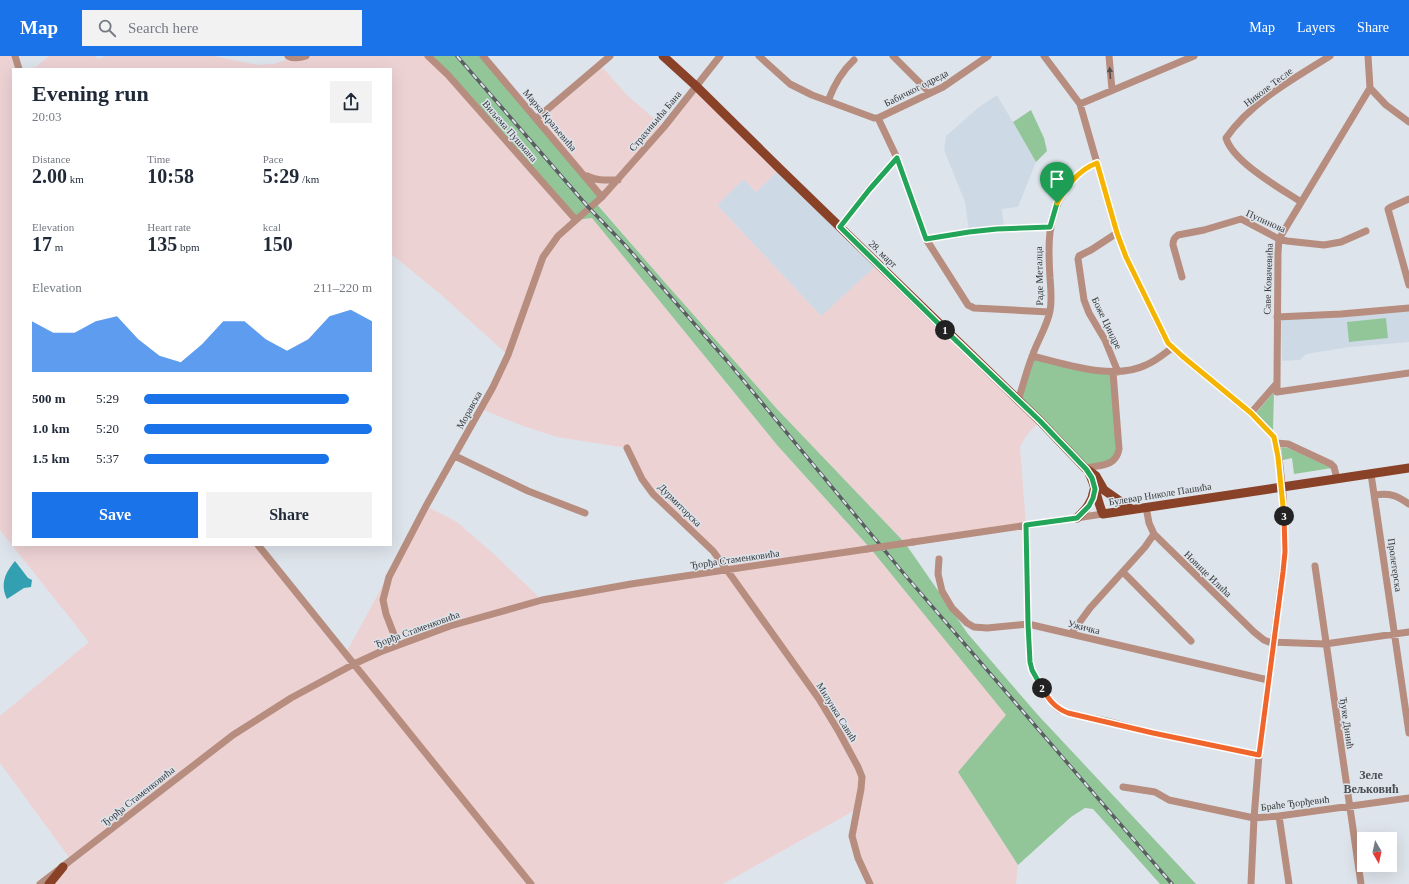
<!DOCTYPE html>
<meta charset="utf-8">
<style>
body{margin:0;font-family:"Times New Roman",serif;background:#f2f2f3;color:#1f2937;height:100vh;display:flex;flex-direction:column;font-size:15px;white-space:nowrap}
*{box-sizing:border-box;margin:0}
p{font-size:13px;color:#747a83}
.icon{flex:none;width:22px;height:22px;fill:none;stroke:currentColor;stroke-width:2;stroke-linecap:round;stroke-linejoin:round}
.map{position:relative;flex:1;overflow:hidden}
.drawer{position:absolute;left:12px;top:12px;width:380px;height:478px;display:flex;flex-direction:column;background:#fff;border-radius:0px;box-shadow:0 4px 16px #0002}
.drawer>*{flex:none}
.needle{width:26px;rotate:171deg}
.fabs{position:absolute;left:1357px;top:776px;display:grid;gap:8px}
.fabs a{display:grid;place-items:center;width:40px;height:40px;border-radius:0px;background:#fff;box-shadow:0 4px 16px #0002;font-size:20px}
.pin{position:absolute;display:grid;place-items:center;width:34px;height:34px;color:#fff;margin:-41px -17px;border-radius:50% 50% 50% 0;rotate:-45deg;box-shadow:0 0 4px #0007}
.pin .icon{rotate:45deg}
.km{position:absolute;width:20px;height:20px;margin:-10px;border-radius:50%;background:#222;color:#fff;font-size:11px;line-height:20px;text-align:center}
.round{display:grid;place-items:center;flex:none;width:42px;height:42px;border-radius:0px;background:#f2f2f3}
.overview{display:flex;align-items:center;justify-content:space-between;height:68px;padding:0 20px}
h1{font-size:22px;font-weight:700;line-height:30px}
.metrics{display:grid;grid-template-columns:repeat(3,1fr);gap:6px;height:68px;padding:4px 20px}
.metrics div{display:grid;align-content:center}
.metrics b{font-size:20px;font-weight:700}
.metrics small{font-size:11px;font-weight:400}
.metrics p{font-size:11px}
.chart{height:112px;padding:8px 20px}
.chart p{display:flex;justify-content:space-between}
.chart svg{width:100%;height:72px;margin-top:4px;fill:#1a73e8;opacity:.7}
.action{display:flex;gap:8px;margin-top:auto;padding:8px 20px}
.action a{flex:1;height:46px;border-radius:0px;background:#1a73e8;color:#fff;font-size:16px;font-weight:700;line-height:46px;text-align:center}
.action a+a{background:#f2f2f3;color:#1f2937}
ul{padding:0 20px;list-style:none;font-size:13px}
li{display:grid;grid-template-columns:64px 48px 1fr;align-items:center;height:30px}
li i{height:10px;border-radius:5px;background:#1a73e8}
header{display:flex;align-items:center;gap:24px;box-sizing:border-box;height:56px;padding:0 20px;background:#1a73e8;color:#fff}
header strong{font-size:19px}
nav{display:flex;gap:22px;margin-inline-start:auto;font-size:14px}
.search{width:280px;height:36px;background:#f2f2f3;display:flex;align-items:center;gap:10px;box-sizing:border-box;padding:0 14px;border-radius:0px;color:#747a83;font-size:15px}
.map>svg:first-child{display:block}
</style>
<header>
<strong>Map</strong>
<div class="search"><svg class="icon" aria-label="search" viewBox="0 0 24 24"><circle cx="10" cy="10" r="6"/><path d="M15 15l6 6"/></svg>Search here</div>
<nav><a>Map</a><a>Layers</a><a>Share</a></nav>
</header>
<div class="map">
<svg width="1409" height="828" viewBox="0 0 1409 828">
<rect width="100%" height="100%" fill="#dee4eb"/>
<path fill="#cddae5" d="M997,39L1036,106L1018,151L1002,153L1004,173L969,176L965,146L944,94L946,80L979,51Z
M780,113L878,208L822,261L717,149L744,123L756,136Z
M1409,254V286L1350,291L1306,298L1300,304L1282,305L1281,262Z"/>
<path fill="#edd2d4" d="M0,0H15L18,13H13V489H258L346,597L426,450L457,466L497,501L542,544L727,514L653,438L627,392L557,381L523,370L481,353L508,299L439,237L391,198V13H22L36,11L49,0H95L98,3L106,0H214L257,9L274,8L291,2L306,0H432L576,164L592,162L777,389L870,492L1007,659L958,716L1018,809L1016,828H870L853,789L857,753L723,828H49L71,804L0,707V660L89,586L0,474Z
M601,10L629,41L664,71L696,30L780,113L756,136L744,123L717,149L821,260L878,208L1040,365L1026,380L1020,391L1026,469L905,487L777,353L668,230L595,145L536,63Z"/>
<path fill="#92c699" d="M432,0H483L600,141L595,146L668,230L777,353L905,487L968,578L1037,658L1196,828H1160L1093,753L1085,752L1071,761L1018,809L958,716L1006,659L870,492L777,389L592,162L576,164Z
M1031,54L1044,82L1047,95L1036,106L1013,66Z
M1386,262L1388,282L1349,286L1347,266Z
M1032,300L1113,316L1116,403L1085,412L1018,345Z
M1274,336L1273,374L1256,357Z
M1281,391L1288,392L1332,412L1294,418L1292,402L1283,404Z"/>
<path fill="#32a0b0" d="M15,505L28,522L32,524L31,531L24,532L7,543C0,528 5,517 15,505Z"/>
<g fill="none" stroke-linecap="round" stroke-linejoin="round">
<path stroke="#b68d7e" stroke-width="7" d="M15,0L19,13
M288,0C294,3 300,2 306,0
M428,0L448,19L576,164
M483,0L602,141
M759,0L790,28L812,39L874,62H878L943,31L988,0
M893,0L930,37
M1044,0L1080,48L1117,177L1126,201L1164,280L1172,292L1251,357L1261,367L1274,381L1279,401L1283,438L1285,496L1259,699L1254,762L1251,828
M1109,0L1112,34
M1368,0L1370,32
M1370,32L1386,49L1409,66
M828,45C834,29 842,15 854,4
M1080,48L1194,0
M878,62L897,102L926,183L968,249L974,252L1049,256
M536,63L610,0
M587,120C597,125 607,124 618,124
M1409,143L1391,151L1388,153L1409,229
M1301,146C1280,132 1233,106 1226,82C1251,46 1293,23 1330,0
M840,171L869,133L897,102
M1117,177L1091,194L1079,200L1078,203L1084,244L1089,257L1105,284L1118,316
M926,183L969,176L997,173L1050,171
M1182,221L1173,189C1173,184 1174,182 1178,179L1204,174L1241,163L1279,183L1287,185L1324,189L1341,186L1366,175
M1277,261L1341,258L1409,252
M1032,300C1066,308 1113,325 1146,309C1156,305 1164,298 1172,292
M1277,327V336L1409,317
M1018,345C1023,329 1027,313 1033,298C1038,284 1047,270 1050,255C1052,245 1051,233 1050,222C1048,191 1047,163 1064,136C1072,123 1082,113 1097,107
M1251,357L1277,327L1278,197L1279,183L1370,32
M1276,387L1288,388L1331,408L1334,411L1337,423
M627,392L642,423L653,438L713,495L732,521L819,643L839,676L858,711L862,721L861,733L852,780L858,802L870,828
M455,400L528,435L585,457
M1085,412C1100,409 1116,411 1119,393L1113,316
M1371,418L1409,677
M1375,439C1390,437 1396,439 1409,448
M1146,451L1149,467L1154,478L1254,576L1264,584L1269,586L1325,588L1409,576
M1026,469L1028,568L1030,606L1032,614L1040,630L1047,641L1056,651L1060,654L1076,659L1106,665L1153,677L1259,699
M913,486L1103,458
M258,489L531,828
M939,503L938,518L942,535L952,552L967,567L974,571L987,572L1028,568L1268,624
M1315,510L1361,828
M1123,516L1191,585
M1071,578L1090,552L1145,491L1154,478
M398,589L386,558L383,544L389,521L426,450L493,331L508,299L543,201L558,180L602,141L664,71L720,0
M1123,731L1155,736L1169,744L1254,762L1279,760L1409,742
M1279,760L1289,828
M40,828L233,679L291,642L354,608L380,596L450,570L542,544L631,528L867,493"/>
<path stroke="#894228" stroke-width="9" d="M663,0L696,30L780,113L1040,365L1085,412L1096,420L1104,434L1131,453
M1089,417C1096,430 1097,445 1103,458
M1103,458L1409,412
M1077,462C1086,453 1092,447 1094,434
M49,828L63,811"/>
<defs>
<path id="rail" d="M457,0L589,152L625,189L728,306L905,519L1172,828"/>
</defs>
<use href="#rail" stroke="#5a5e61" stroke-width="3.5"/>
<use href="#rail" stroke="#dee4eb" stroke-width="2" stroke-dasharray="6" stroke-linecap="butt"/>
<path stroke="#b68d7e" stroke-width="7" d="M867,493L913,486"/>
</g>
<defs><path id="oneway-solid" d="M-6-.8H1V-3.2L6.5 0L1 3.2V.8H-6Z"/></defs>
<use fill="#574f4c" href="#oneway-solid" transform="translate(1110 17) rotate(-94)"/>
<g fill="none" stroke-linecap="round" stroke-linejoin="round">
<defs>
<path id="split-1" d="M945,274L840,171L869,134L897,102L926,183L969,176L997,173L1050,171L1057,147"/>
<path id="split-2" d="M945,274L1040,365L1086,413L1092,422L1095,433L1093,442L1089,450L1077,462L1026,469L1028,568L1030,606L1032,614L1042,632"/>
<path id="split-3" d="M1042,632C1049,644 1055,652 1068,657L1153,677L1259,699L1283,516L1285,496L1284,460"/>
<path id="split-4" d="M1057,147C1067,130 1078,114 1097,107L1117,177L1126,201L1168,287L1182,300L1251,357L1274,381L1278,401L1284,460"/>
</defs>
<use href="#split-1" stroke="#fff" stroke-width="8"/>
<use href="#split-2" stroke="#fff" stroke-width="8"/>
<use href="#split-3" stroke="#fff" stroke-width="8"/>
<use href="#split-4" stroke="#fff" stroke-width="8"/>
<use href="#split-1" stroke="#22a559" stroke-width="5"/>
<use href="#split-2" stroke="#22a559" stroke-width="5"/>
<use href="#split-3" stroke="#f0652b" stroke-width="5"/>
<use href="#split-4" stroke="#f5b400" stroke-width="5"/>
</g>
<g text-anchor="middle" dominant-baseline="central" stroke-width="3" stroke-linejoin="round" paint-order="stroke">
<g font-size="10" fill="#373a3c" stroke="#dee4eb">
<text transform="translate(1268 31) rotate(-37)">Николе Тесле</text>
<text transform="translate(916 32) rotate(-27)">Бабичког одреда</text>
<text transform="translate(550 64) rotate(50)">Марка Краљевића</text>
<text transform="translate(655 65) rotate(-50)">Страхињића Бана</text>
<text transform="translate(510 75) rotate(49)">Виљема Пушмана</text>
<text transform="translate(1266 165) rotate(24)">Пупинова</text>
<text transform="translate(883 198) rotate(44)">28. март</text>
<text transform="translate(1039 220) rotate(-91)">Раде Металца</text>
<text transform="translate(1268 223) rotate(-88)">Саве Ковачевића</text>
<text transform="translate(1107 267) rotate(64)">Боже Циндре</text>
<text transform="translate(469 354) rotate(-61)">Моравска</text>
<text transform="translate(1160 438) rotate(-9)">Булевар Николе Пашића</text>
<text transform="translate(680 449) rotate(45)">Дурмиторска</text>
<text transform="translate(735 503) rotate(-8)">Ђорђа Стаменковића</text>
<text transform="translate(1395 509) rotate(82)">Пролетерска</text>
<text transform="translate(1208 518) rotate(44)">Новице Илића</text>
<text transform="translate(1084 571) rotate(14)">Ужичка</text>
<text transform="translate(417 573) rotate(-20)">Ђорђа Стаменковића</text>
<text transform="translate(837 656) rotate(58)">Милунка Савић</text>
<text transform="translate(1347 667) rotate(82)">Ђуке Динић</text>
<text transform="translate(138 740) rotate(-38)">Ђорђа Стаменковића</text>
<text transform="translate(1295 747) rotate(-7)">Браће Ђорђевић</text>
</g>
<g font-size="12" font-weight="bold" fill="#494f54" stroke="#dee4eb">
<text x="1371" y="719">Зеле<tspan x="1371" dy="14">Вељковић</tspan></text>
</g>
</g>
</svg>
<div class="fabs">
<a><svg class="needle" viewBox="-14 -14 28 28"><path d="M0-13l5 13h-10z" fill="#e53935"/><path d="M0 13l5-13h-10z" fill="#747a83"/></svg></a>
</div>
<div class="pin" style="left:1057px;top:147px;background:#1e9e55"><svg class="icon" aria-label="arrive" viewBox="0 0 24 24"><path d="M6 21V4h12l-3 4 3 4H6"/></svg></div>
<b class="km" style="left:945px;top:274px">1</b>
<b class="km" style="left:1042px;top:632px">2</b>
<b class="km" style="left:1284px;top:460px">3</b>
<section class="drawer">
<div class="overview"><div><h1>Evening run</h1><p>20:03</p></div><a class="round"><svg class="icon" aria-label="share" viewBox="0 0 24 24"><path d="M12 15V3M7 8l5-5 5 5M5 13v7h14v-7"/></svg></a></div>
<div class="metrics">
<div><p>Distance</p><b>2.00<small> km</small></b></div>
<div><p>Time</p><b>10:58</b></div>
<div><p>Pace</p><b>5:29<small> /km</small></b></div>
</div>
<div class="metrics">
<div><p>Elevation</p><b>17<small> m</small></b></div>
<div><p>Heart rate</p><b>135<small> bpm</small></b></div>
<div><p>kcal</p><b>150</b></div>
</div>
<div class="chart"><p><span>Elevation</span>211–220 m</p>
<svg viewBox="0 0 160 44" preserveAspectRatio="none"><path d="M0 44V13L10 20L20 20L30 13L40 10L50 24L60 34L70 38L80 27L90 13L100 13L110 24L120 31L130 24L140 10L150 6L160 13V44z"/></svg>
</div>
<ul>
<li><b>500 m</b>5:29<i style="width:90%"></i></li>
<li><b>1.0 km</b>5:20<i style="width:100%"></i></li>
<li><b>1.5 km</b>5:37<i style="width:81%"></i></li>
</ul>
<div class="action"><a>Save</a><a>Share</a></div>
</section>
</div>
